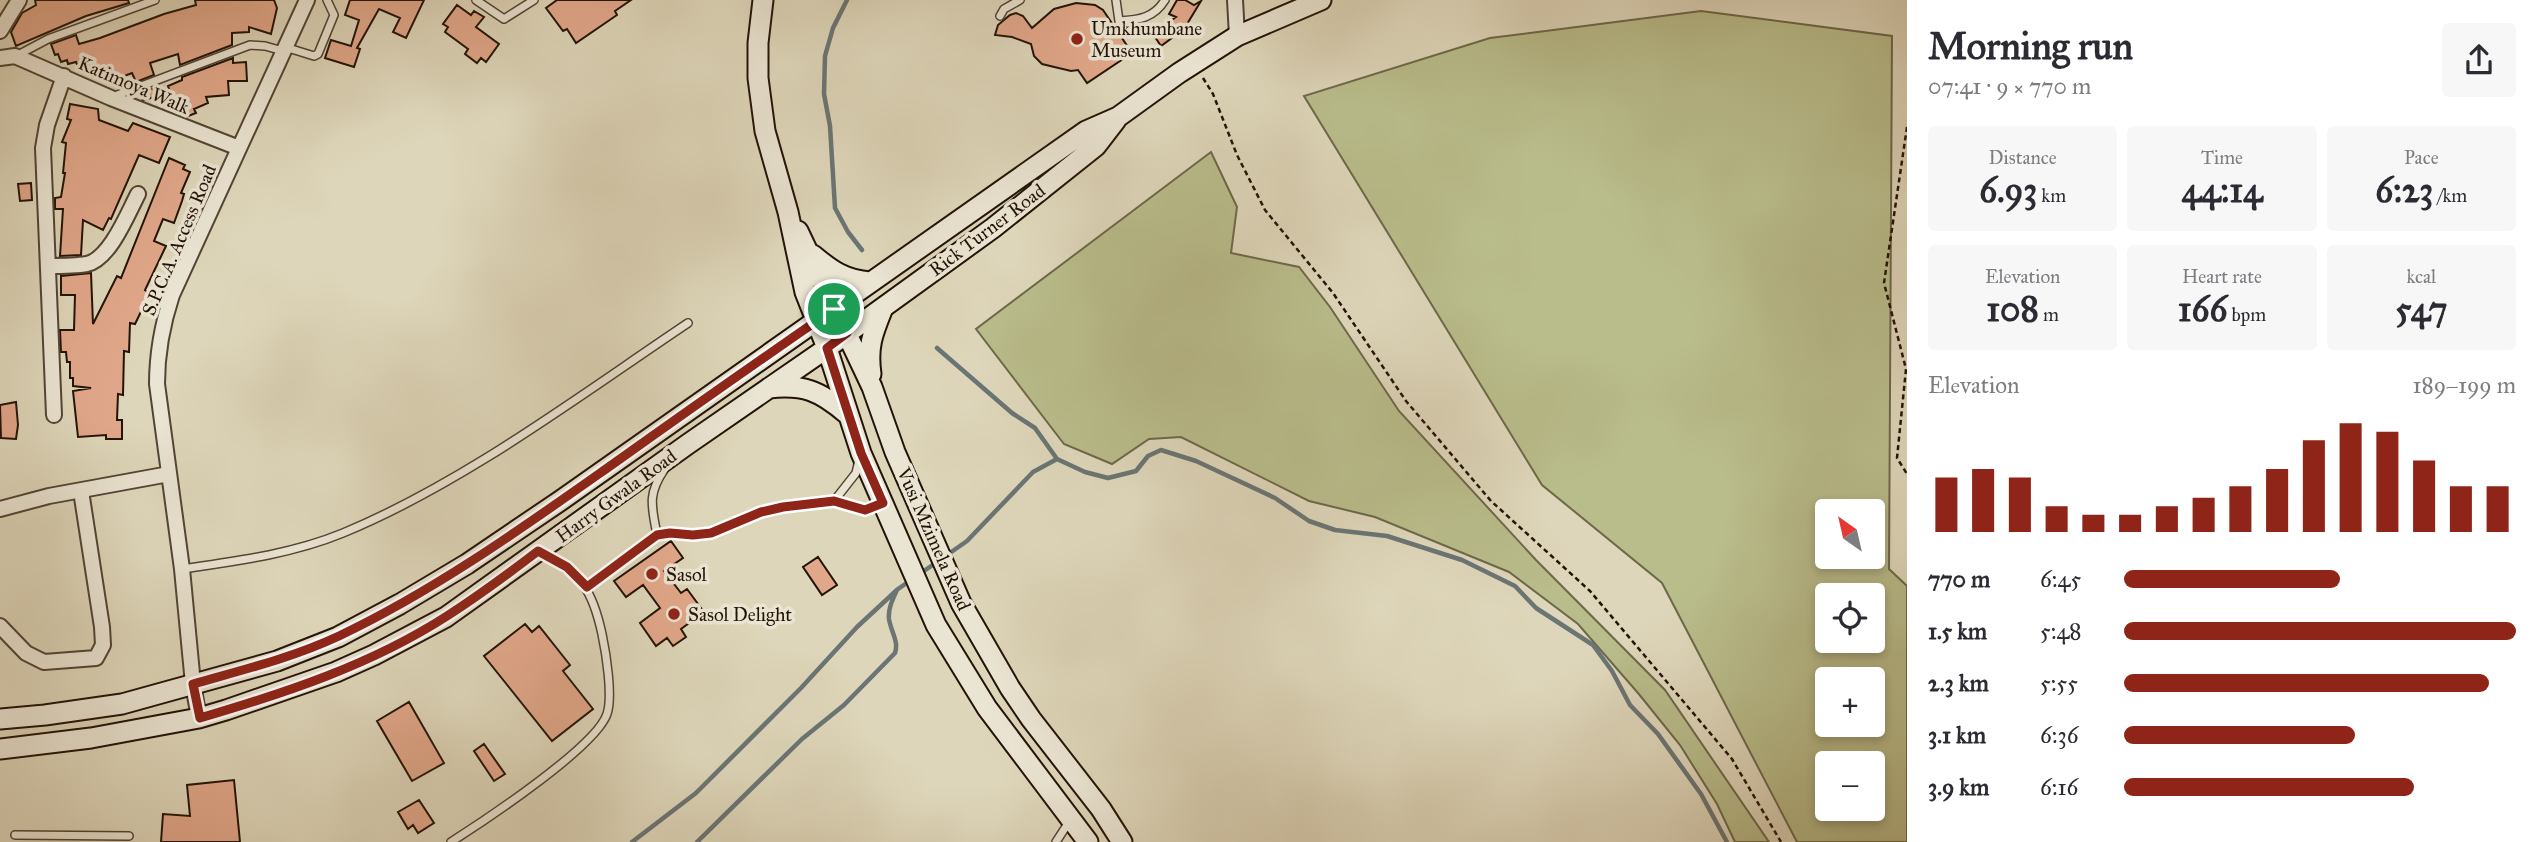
<!DOCTYPE html>
<meta charset="utf-8">
<style>
body{margin:0;font-family:"IM FELL Great Primer",serif;background:#f7f7f7;color:#2b2b33;height:100vh;display:flex;flex-direction:column;font-size:26px;white-space:nowrap}
*{box-sizing:border-box;margin:0}
p{font-size:23px;color:#7c7c81}
.icon{flex:none;width:38px;height:38px;fill:none;stroke:currentColor;stroke-width:2;stroke-linecap:round;stroke-linejoin:round}
.map{position:relative;flex:1;overflow:hidden}
.side{display:flex;flex-direction:column;background:#fff;width:630px}
.side>*{flex:none}
.needle{width:46px;rotate:326deg}
.controls{position:absolute;left:1815px;top:499px;display:grid;gap:14px}
.controls a{display:grid;place-items:center;width:70px;height:70px;border-radius:7px;background:#fff;box-shadow:0 4px 10px #0003;font-size:35px}
.pin{position:absolute;display:grid;place-items:center;width:60px;height:60px;color:#fff;margin:-30px;border:4px solid #fff;border-radius:50%;box-shadow:0 2px 7px #0007}
.round{display:grid;place-items:center;flex:none;width:74px;height:74px;border-radius:7px;background:#f7f7f7}
.head{display:flex;align-items:center;justify-content:space-between;height:119px;padding:0 21px}
h1{font-size:38px;font-weight:800;line-height:52px}
.figures{display:grid;grid-template-columns:repeat(3,1fr);gap:10px;height:119px;padding:7px 21px}
.figures div{display:grid;align-content:center;border-radius:7px;background:#f7f7f7;text-align:center}
.figures b{font-size:35px;font-weight:800}
.figures small{font-size:19px;font-weight:400}
.figures p{font-size:19px}
.chart{height:196px;padding:14px 21px}
.chart p{display:flex;justify-content:space-between}
.chart svg{width:100%;height:126px;margin-top:7px;stroke:#8f2418;stroke-width:6}
ul{padding:0 21px;list-style:none;font-size:23px}
li{display:grid;grid-template-columns:112px 84px 1fr;align-items:center;height:52px}
li i{height:18px;border-radius:9px;background:#8f2418}
main{display:flex;flex:1;min-height:0}
.map>svg:first-child{display:block}
</style>
<main>
<div class="map">
<svg width="1907" height="842" viewBox="0 0 1907 842">
<rect width="100%" height="100%" fill="#ded6ba"/>
<filter id="stains"><feTurbulence type="fractalNoise" baseFrequency=".00286" numOctaves="4"/><feColorMatrix values="0 0 0 0 .2 0 0 0 0 .09 0 0 0 0 .02 0 0 0 .5 -.17"/></filter>
<radialGradient id="worn" r=".72"><stop offset=".6" stop-color="#630" stop-opacity="0"/><stop offset="1" stop-color="#630" stop-opacity=".3"/></radialGradient>
<path fill="#b9bc8b" stroke="#6e6849" stroke-width="2" fill-rule="evenodd" d="M1701,11L1892,36L1889,569L1907,586V842H1797L1662,583L1542,485L1304,96L1490,38ZM1827,511H1872V556H1827ZM1827,595H1872V640H1827ZM1827,679H1872V724H1827ZM1827,763H1872V808H1827Z
M1211,152L1237,207L1231,253L1299,267L1330,307L1399,411L1536,560L1665,690L1769,842H1735L1717,804L1680,745L1638,693L1578,624L1509,572L1375,517L1309,501L1181,437L1149,439L1112,464L1064,444L976,329Z"/>
<g fill="none" stroke-linecap="round" stroke-linejoin="round">
<path stroke="#6a7574" stroke-width="4.5" d="M847,0L833,28L825,56L824,94L830,126L835,208L848,232L862,250
M937,348L1012,413L1035,428L1057,459
M947,555L967,541L1033,472L1057,459L1085,472L1108,478L1136,471L1148,456L1161,450L1196,461L1275,498L1309,521L1335,530L1387,536L1462,560L1515,586L1536,608L1593,645L1612,671L1630,705L1658,734L1701,794L1727,842
M921,573L937,562
M632,842L696,793L801,688L857,627L898,589L911,580
M697,842L802,739L844,705L895,653C899,641 891,632 889,619C888,609 892,601 896,592"/>
</g>
<path fill="#e1a78a" stroke="#231307" stroke-width="2" d="M35,0H128L129,3L86,16L16,46L11,32L22,13L36,5Z
M195,0H274L277,8L271,34L249,27V32L232,33V45L180,65L178,54L150,63L154,75L136,82L132,73L111,81L107,69L97,73L94,63L79,69L76,62L68,64L67,60L61,62L58,54L55,55L51,44L76,35L79,44L100,38L164,14L196,5Z
M350,0H424L406,38L393,32L400,18L379,9L357,48L360,49L354,67L325,58L331,40L351,46L359,20L345,15Z
M557,0H631L615,11L617,15L576,43L567,29L563,31L546,8Z
M1177,0H1185L1194,5L1201,1L1184,29L1161,46L1153,34L1176,17L1169,14Z
M1076,3L1095,5L1103,10L1132,53L1087,83L1078,70L1071,71L1042,64L1034,56L1031,44L1012,37L995,35L998,25L1010,15L1016,13L1023,16L1032,28L1054,9Z
M457,5L471,15L474,11L484,17L476,27L499,44L486,62L481,58L477,63L465,54L468,49L445,32L448,27L443,24Z
M233,58V63L246,62L247,81H228L229,95L206,97L208,103L194,109L196,113L186,117L178,114L168,86L182,80V77Z
M159,86L162,95L143,100L140,93Z
M70,104L98,109L99,120L128,131L133,123L170,137L159,163L139,155L111,219L109,218L103,230L83,220L81,255L60,256L63,209H55V198L61,197L65,173H63L66,143L62,142L71,120L67,119Z
M169,158L185,165L183,169L190,172L181,193L184,194L182,201L174,223L163,219L154,241L166,246L145,290L150,293L135,324L130,323L129,352L124,351L123,395L118,394L117,420H122V439H106V435L78,437L73,391L91,388L73,386V378H70V362H67L66,352H61L60,330H74L75,295H61V276L91,273L93,324L117,276L121,278Z
M31,183L32,200L20,201L18,184Z
M16,402L18,425L16,439L1,438L0,405Z
M671,541L683,558L664,571L681,593L687,589L704,612L681,629L686,637L673,646L667,638L656,646L640,623L660,608L643,585L626,597L614,581Z
M818,557L837,585L822,595L803,567Z
M525,624L532,632L539,626L570,665L563,671L593,709L552,741L484,656Z
M409,702L444,763L412,781L377,721Z
M484,744L505,774L494,781L474,751Z
M234,780L240,842H161L163,814L190,816L187,785Z
M419,800L434,823L418,833L413,825L408,829L398,812Z"/>
<g fill="none" stroke-linecap="round" stroke-linejoin="round">
<defs>
<path id="lane" d="M476,0L504,19L534,0
M1116,0L1119,21C1139,20 1154,18 1165,0
M1000,16L1004,9L1020,0
M285,47L314,56L318,54L334,15L327,0
M16,56L48,39L155,0
M112,97L250,45L265,46L283,51
M834,501L856,473L859,460
M657,535C652,507 647,495 664,470
M182,569C237,561 292,554 343,533C464,483 579,396 688,323
M587,587L657,535L670,533L693,535L711,532L761,512L783,507L834,501L865,510L880,504
M15,835L129,836
M451,842C484,821 596,747 607,714C613,696 606,653 602,634C592,588 582,576 541,553
M1056,842L1069,822"/>
<path id="street" d="M1235,0L1237,36
M0,31L19,0
M0,58L15,56L111,98L239,148
M48,266C61,266 75,266 87,264C110,259 128,213 138,194
M54,415L43,148L47,125L64,76
M0,509L49,496L169,474
M0,626L26,653L44,662L96,658L103,645L102,627L81,491
M199,718L193,684L182,569L157,384C157,352 162,325 172,295L307,0"/>
<path id="secondary" d="M763,0L758,43V78L765,131L788,212L805,292L827,348L861,453L936,625L987,708L1088,842
M798,231L872,387L895,452L961,603L1010,688L1031,719L1101,809L1122,842
M813,255C832,271 845,280 870,282
M871,374C867,346 873,333 883,308
M769,388C804,384 820,391 847,414
M0,719L45,715L122,704L277,661L338,637L400,604L467,564L560,501L1086,131L1118,117L1179,73L1237,36L1321,0
M0,749L91,738L199,718L226,710L336,672L374,655L446,617L688,444L827,348L993,228L1096,146L1116,120"/>
</defs>
<use href="#lane" stroke="#524434" stroke-width="10"/>
<use href="#street" stroke="#524434" stroke-width="18"/>
<use href="#secondary" stroke="#231307" stroke-width="23"/>
<path stroke="#231307" stroke-width="2.5" stroke-dasharray="5 3.5" stroke-linecap="butt" d="M1203,78L1213,94L1237,155L1265,210L1333,293L1406,401L1491,501L1590,591L1732,759L1781,842
M1907,127L1884,283L1906,369L1897,458L1907,474"/>
<use href="#lane" stroke="#eae4d2" stroke-width="7"/>
<use href="#street" stroke="#eae4d2" stroke-width="14"/>
<use href="#secondary" stroke="#eae4d2" stroke-width="19"/>
</g>
<g fill="none" stroke-linecap="round" stroke-linejoin="round">
<defs>
<path id="route" d="M834,309L847,333L827,348L861,453L883,503L865,510L834,501L783,507L761,512L711,533L693,535L670,533L657,535L587,587L567,567L538,551C508,574 478,596 447,616C371,665 285,693 200,718L193,684C242,670 292,658 339,636C436,590 525,526 613,464C686,412 760,360 834,309Z"/>
</defs>
<use href="#route" stroke="#fff" stroke-width="14"/>
<use href="#route" stroke="#8f2418" stroke-width="9"/>
</g>
<g fill="#8f2418" stroke="#eae4d2" stroke-width="2.5">
<circle cx="1077" cy="39" r="7"/>
<circle cx="652" cy="574" r="7"/>
<circle cx="674" cy="614" r="7"/>
</g>
<g text-anchor="middle" dominant-baseline="central" stroke-width="7" stroke-linejoin="round" paint-order="stroke">
<g font-size="19" fill="#231307" stroke="#eae4d2" text-anchor="start">
<text x="1091" y="28">Umkhumbane<tspan x="1091" dy="22">Museum</tspan></text>
<text x="666" y="574">Sasol</text>
<text x="688" y="614">Sasol Delight</text>
</g>
<g font-size="19" fill="#231307" stroke="#eae4d2">
<text transform="translate(134 85) rotate(23)">Katimoya Walk</text>
<text transform="translate(987 230) rotate(-37)">Rick Turner Road</text>
<text transform="translate(179 240) rotate(-67)">S.P.C.A. Access Road</text>
<text transform="translate(616 496) rotate(-36)">Harry Gwala Road</text>
<text transform="translate(934 539) rotate(66)">Vusi Mzimela Road</text>
</g>
</g>
<rect width="100%" height="100%" filter="url(#stains)"/>
<rect width="100%" height="100%" fill="url(#worn)"/>
</svg>
<div class="controls">
<a><svg class="needle" viewBox="-14 -14 28 28"><path d="M0-13l5 13h-10z" fill="#e53935"/><path d="M0 13l5-13h-10z" fill="#7c7c81"/></svg></a>
<a><svg class="icon" aria-label="locate" viewBox="0 0 24 24"><circle cx="12" cy="12" r="6"/><path d="M12 2v4M12 18v4M2 12h4M18 12h4"/></svg></a>
<a>+</a>
<a>−</a>
</div>
<div class="pin" style="left:834px;top:309px;background:#1e9e55"><svg class="icon" aria-label="arrive" viewBox="0 0 24 24"><path d="M6 21V4h12l-3 4 3 4H6"/></svg></div>
</div>
<section class="side">
<div class="head"><div><h1>Morning run</h1><p>07:41 · 9 × 770 m</p></div><a class="round"><svg class="icon" aria-label="share" viewBox="0 0 24 24"><path d="M12 15V3M7 8l5-5 5 5M5 13v7h14v-7"/></svg></a></div>
<div class="figures">
<div><p>Distance</p><b>6.93<small> km</small></b></div>
<div><p>Time</p><b>44:14</b></div>
<div><p>Pace</p><b>6:23<small> /km</small></b></div>
</div>
<div class="figures">
<div><p>Elevation</p><b>108<small> m</small></b></div>
<div><p>Heart rate</p><b>166<small> bpm</small></b></div>
<div><p>kcal</p><b>547</b></div>
</div>
<div class="chart"><p><span>Elevation</span>189–199 m</p>
<svg viewBox="0 0 160 44" preserveAspectRatio="none"><path d="M5 44V25M15 44V22M25 44V25M35 44V35M45 44V38M55 44V38M65 44V35M75 44V32M85 44V28M95 44V22M105 44V12M115 44V6M125 44V9M135 44V19M145 44V28M155 44V28"/></svg>
</div>
<ul>
<li><b>770 m</b>6:45<i style="width:55%"></i></li>
<li><b>1.5 km</b>5:48<i style="width:100%"></i></li>
<li><b>2.3 km</b>5:55<i style="width:93%"></i></li>
<li><b>3.1 km</b>6:36<i style="width:59%"></i></li>
<li><b>3.9 km</b>6:16<i style="width:74%"></i></li>
</ul>
</section>
</main>
